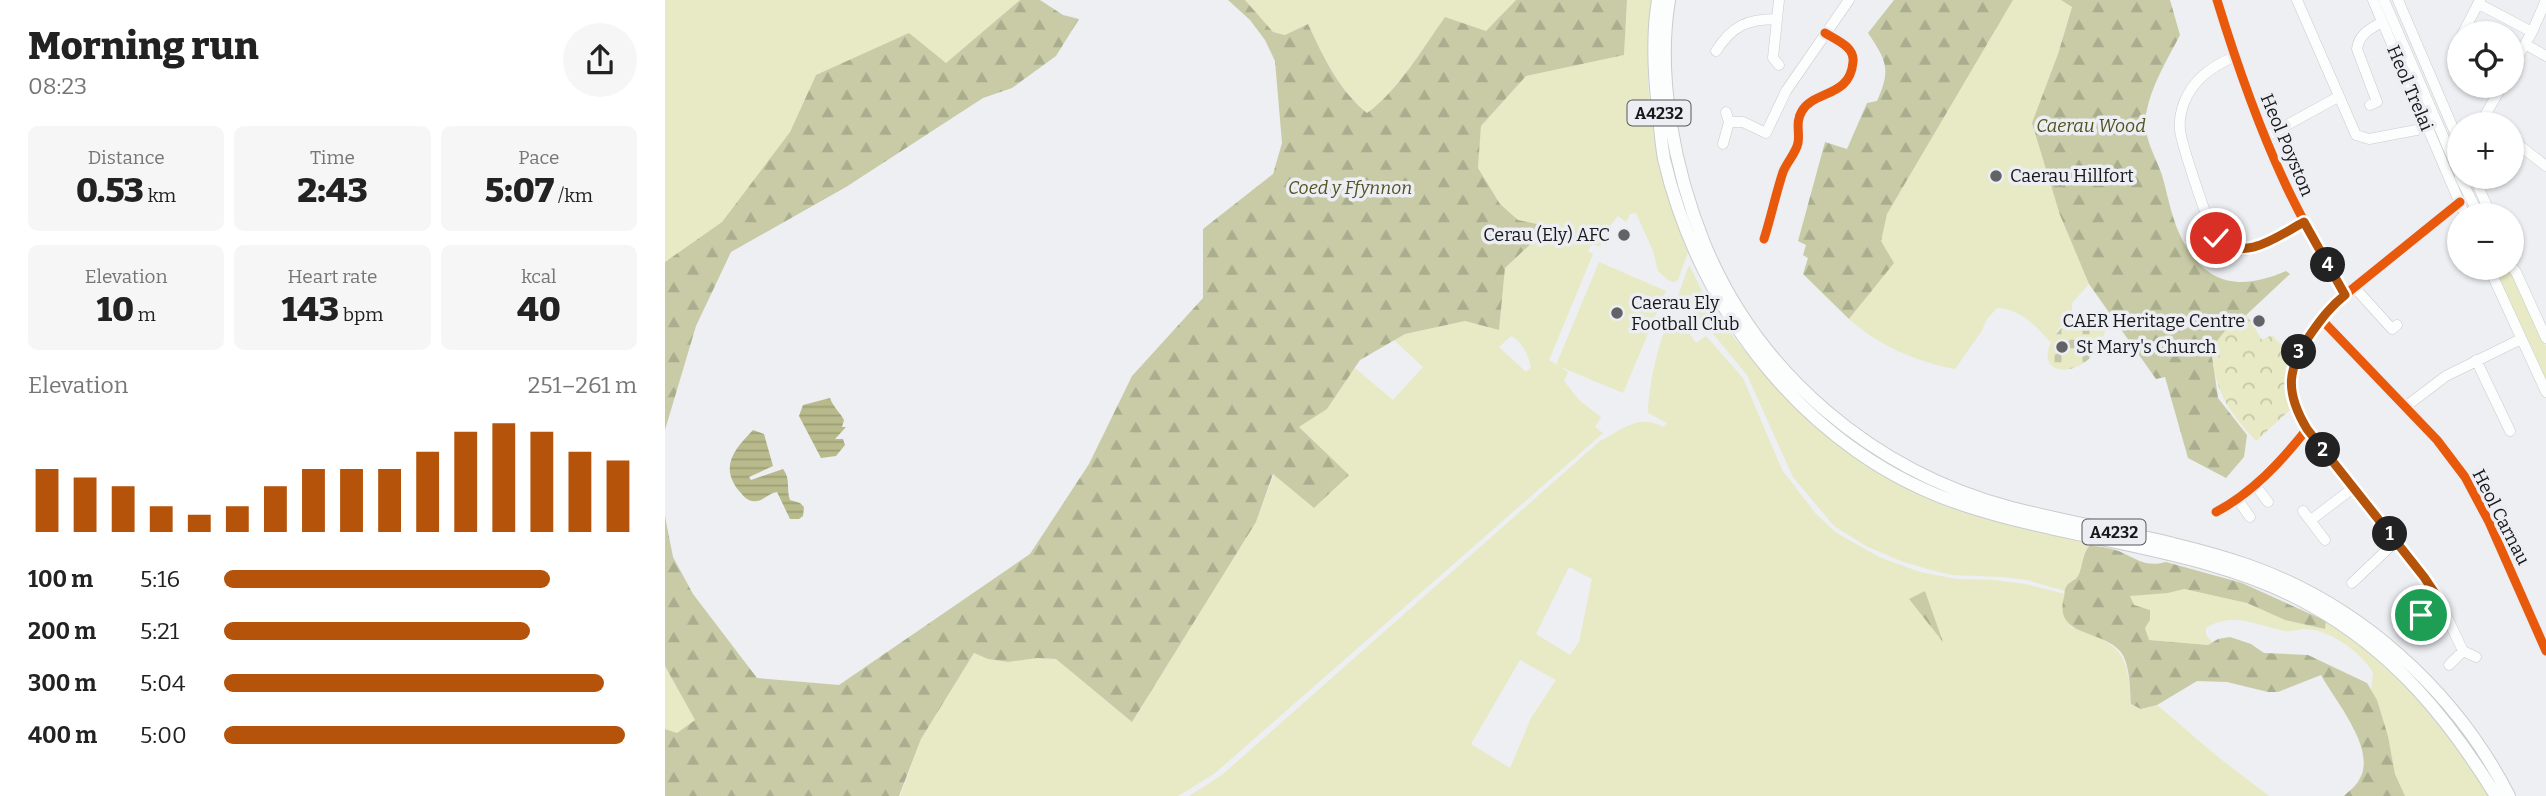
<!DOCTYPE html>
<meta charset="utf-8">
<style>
body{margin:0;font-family:Bitter,serif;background:#f6f6f6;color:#222;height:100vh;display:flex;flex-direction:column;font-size:26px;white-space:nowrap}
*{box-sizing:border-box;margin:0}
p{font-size:23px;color:#767676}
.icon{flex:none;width:38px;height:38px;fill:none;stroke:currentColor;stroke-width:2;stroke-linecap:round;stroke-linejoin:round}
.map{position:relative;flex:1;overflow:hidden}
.panel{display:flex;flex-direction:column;background:#fff;width:665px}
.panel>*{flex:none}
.fabs{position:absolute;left:1782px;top:21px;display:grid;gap:14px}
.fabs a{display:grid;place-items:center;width:77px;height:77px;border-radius:50%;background:#fff;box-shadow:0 2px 5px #0004;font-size:35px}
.pin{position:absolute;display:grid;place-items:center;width:60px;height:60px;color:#fff;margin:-30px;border:4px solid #fff;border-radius:50%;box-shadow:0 2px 7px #0007}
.km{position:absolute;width:35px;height:35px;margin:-18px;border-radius:50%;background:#222;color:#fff;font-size:19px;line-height:35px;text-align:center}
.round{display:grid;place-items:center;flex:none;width:74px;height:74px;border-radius:37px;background:#f6f6f6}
.overview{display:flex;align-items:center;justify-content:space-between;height:119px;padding:0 28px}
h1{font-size:38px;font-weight:800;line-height:52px}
.figures{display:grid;grid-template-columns:repeat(3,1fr);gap:10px;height:119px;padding:7px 28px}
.figures div{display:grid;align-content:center;border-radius:10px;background:#f6f6f6;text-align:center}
.figures b{font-size:35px;font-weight:800}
.figures small{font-size:19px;font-weight:400}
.figures p{font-size:19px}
.chart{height:196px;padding:14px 28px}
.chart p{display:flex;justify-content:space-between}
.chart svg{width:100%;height:126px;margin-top:7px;stroke:#b45309;stroke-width:6}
ul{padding:0 28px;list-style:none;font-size:23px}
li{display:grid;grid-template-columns:112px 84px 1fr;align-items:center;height:52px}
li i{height:18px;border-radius:9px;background:#b45309}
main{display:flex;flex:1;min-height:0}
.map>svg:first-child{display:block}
</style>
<main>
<section class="panel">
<div class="overview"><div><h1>Morning run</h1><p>08:23</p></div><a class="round"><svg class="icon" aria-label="share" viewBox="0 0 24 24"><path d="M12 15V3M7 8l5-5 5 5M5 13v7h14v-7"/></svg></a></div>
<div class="figures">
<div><p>Distance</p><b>0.53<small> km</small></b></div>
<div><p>Time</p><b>2:43</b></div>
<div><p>Pace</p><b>5:07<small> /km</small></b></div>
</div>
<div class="figures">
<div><p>Elevation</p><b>10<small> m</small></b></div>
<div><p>Heart rate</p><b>143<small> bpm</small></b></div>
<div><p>kcal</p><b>40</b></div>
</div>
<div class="chart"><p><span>Elevation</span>251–261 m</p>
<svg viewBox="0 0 160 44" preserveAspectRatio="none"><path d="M5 44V22M15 44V25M25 44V28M35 44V35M45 44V38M55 44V35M65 44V28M75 44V22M85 44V22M95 44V22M105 44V16M115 44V9M125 44V6M135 44V9M145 44V16M155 44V19"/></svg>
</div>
<ul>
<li><b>100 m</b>5:16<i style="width:79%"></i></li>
<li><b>200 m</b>5:21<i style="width:74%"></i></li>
<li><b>300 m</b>5:04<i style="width:92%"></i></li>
<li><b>400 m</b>5:00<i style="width:97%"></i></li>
</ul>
</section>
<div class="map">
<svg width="1881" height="796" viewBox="0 0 1881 796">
<defs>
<pattern id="forest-firs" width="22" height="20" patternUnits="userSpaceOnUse" patternTransform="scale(1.75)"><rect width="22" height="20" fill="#c8cba6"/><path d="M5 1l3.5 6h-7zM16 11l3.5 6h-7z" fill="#abae8e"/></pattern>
<pattern id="cemetery-stones" width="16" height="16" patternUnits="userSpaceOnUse" patternTransform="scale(1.75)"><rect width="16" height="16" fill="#e7eac4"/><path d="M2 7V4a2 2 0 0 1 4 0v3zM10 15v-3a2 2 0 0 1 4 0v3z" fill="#c5c8a8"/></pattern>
<pattern id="park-crowns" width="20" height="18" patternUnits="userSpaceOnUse" patternTransform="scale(1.75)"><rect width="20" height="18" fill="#e7eac4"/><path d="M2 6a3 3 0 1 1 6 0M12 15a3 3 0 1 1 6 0" fill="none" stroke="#c5c8a8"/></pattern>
<pattern id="water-rules" width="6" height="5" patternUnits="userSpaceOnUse" patternTransform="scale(1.75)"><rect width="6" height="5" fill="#b8ba8b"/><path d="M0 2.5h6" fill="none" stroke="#9d9f77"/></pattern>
</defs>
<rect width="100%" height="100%" fill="#edeff2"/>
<path fill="#e7eac4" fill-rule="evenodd" d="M0,0H355L281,63L151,75L125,132L57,222L0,262Z
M580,0H851L821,31L780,17C757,49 735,89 702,113C673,88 659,58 643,24L620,35L608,32Z
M962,0H987C975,90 989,168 1023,252L1013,280L1009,282L1003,280L993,271L988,251L971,213L965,214L961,222L953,216L940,232L935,247L927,244L923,251L928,254L884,360L903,372L899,381L914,400L936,417L930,427L938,433L549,774L513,796H235L256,739L309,653L323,659L343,662L372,658L391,659L467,722L591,522L609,474L683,475L634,427L662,409L690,368L728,400L758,367L729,340L740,334L800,321L834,330L840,268L872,238L869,228L902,239L887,227L853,220L835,204L813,168L816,126L861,76L959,55ZM846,336C858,342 863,355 866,367L861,372L834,347Z
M1348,0H1396L1407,6L1393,54L1395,215L1424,284L1407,303V317L1394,328L1386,343C1371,326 1356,309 1332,308L1322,319L1316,332L1290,369C1250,361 1214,346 1184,319L1197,304L1222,214Z
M934,262L1001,291L958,393L891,365Z
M1024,265L1040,297L1070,339L1107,383L1152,426L1294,509L1348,525L1425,542L1412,578L1400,587V591L1362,580L1339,577L1288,575L1266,570L1236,561L1201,546L1169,526L1128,477L1082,375L1035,318L1013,296Z
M1828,268H1837L1848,275L1865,311L1881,346V384Z
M1005,317L1017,323L1031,343L1041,336L1078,378L1117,470L1151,514L1170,532L1214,557L1255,572L1291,579L1329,580L1360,584L1400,594L1405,626C1455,645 1463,649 1466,704L1476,709L1492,705L1553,757L1604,796H524L557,775L935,441C956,430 974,413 998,427L1002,423L983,413C984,384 993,343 1005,317ZM904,567L927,579L914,642L905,655L871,634ZM855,660L891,680L866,718L845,768L806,744Z
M1518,589L1582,603L1620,620L1660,629L1661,621C1676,631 1691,640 1706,651C1756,688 1793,743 1825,796H1740L1730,774L1723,736L1712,700L1706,690L1708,672C1695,652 1666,630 1641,629C1634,629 1627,632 1620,631C1593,626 1568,611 1541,628V635L1547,642L1543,645L1483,640L1480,628L1485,620L1469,605L1464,595L1503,593Z
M0,666L30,720L12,733L0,729Z"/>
<path fill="url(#forest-firs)" d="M355,0H375L398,15L414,19L391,56L347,88L318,98L181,187L66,252L31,326L0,430V262L57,222L125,132L151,75L244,33L281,63Z
M563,0H580L608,32L620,35L643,24C659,58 673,89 702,113C733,91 758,48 780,17L821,31L851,0H962L959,55L861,76L816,126L813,168L835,204L853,220L887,227L904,234L902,240L870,229L872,238L840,268L834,330L800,321L740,334L695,360L662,409L634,427L684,475L649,508L608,474L591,522L467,722L391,659L372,658L343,662L323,659L309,653L256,739L234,796H0V729L12,733L30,720L0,666V516L8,557L28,594L92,678L174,685L365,554L424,464L467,376L538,298V229L608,174L617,143L610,61L600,40L585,20Z
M1229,0H1348L1222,214L1216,241L1229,263L1184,319L1138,274L1143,258L1138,255L1141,245L1133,241L1160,142L1182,149L1202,103L1212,101C1226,70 1222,61 1203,33Z
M1396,0H1505L1515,35C1502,60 1486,86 1481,114C1477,136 1490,155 1497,175C1503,196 1507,221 1518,241C1543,287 1577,290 1621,271L1625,274L1546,348L1553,398L1582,435L1579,457L1561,478L1523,458L1500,377L1491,379L1424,284L1395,215L1367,123L1393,54L1407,7Z
M1425,545C1436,547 1448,548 1458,553C1475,561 1482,567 1501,562L1577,583L1661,621L1660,629L1620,620L1582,603L1519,589L1503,593L1465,596L1469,605L1485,610V620L1480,628L1484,640L1543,645L1553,639L1565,637L1586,644L1599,653L1643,655L1702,683L1712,700L1723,736L1730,774L1740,796H1679C1684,791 1691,786 1694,780C1713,750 1670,701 1656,675L1613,692H1603L1562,682L1532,681L1492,705L1476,709L1466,704C1465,689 1465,662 1455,651C1435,629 1388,637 1399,597C1400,595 1399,589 1401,587C1403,582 1410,581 1413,576C1418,566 1417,554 1425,545Z
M1260,591L1278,642L1244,599Z"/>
<path fill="url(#cemetery-stones)" d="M1407,317L1431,319L1440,331C1425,391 1342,377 1407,317Z"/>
<path fill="url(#park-crowns)" d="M1582,315L1597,340L1607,335L1613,342L1629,350C1621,371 1619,388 1625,410L1591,441C1561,408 1551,393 1546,348L1560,331Z"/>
<path fill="url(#water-rules)" d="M165,398C168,407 175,412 179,420L177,427H181L170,439H178L180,445L171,456L156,458L134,416L138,405Z
M88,430L99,434L108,466L84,477L86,480L118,469C126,479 121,489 125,500L135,503L139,507L138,516L134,519H125L112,492C103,493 97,503 87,501C81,500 78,495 74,491C54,466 70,449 88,430Z"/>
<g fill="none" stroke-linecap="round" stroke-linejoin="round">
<defs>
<path id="minor" d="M1114,0L1108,58L1114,65
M1552,0C1571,62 1592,123 1619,181C1637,221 1659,258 1680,295
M1632,0L1691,135L1704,139L1762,128
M1708,0L1800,215
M1719,0L1794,173
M1733,0L1794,142
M1814,4L1867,32
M1798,33L1815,0
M1860,44L1881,56
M1789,49L1794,41
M1051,51C1067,26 1082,19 1112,19
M1569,57C1547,66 1528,79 1519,103C1516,111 1514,121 1515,130C1516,142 1544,228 1551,237C1557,245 1566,249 1575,250C1596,252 1621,232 1639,222
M1846,69L1867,32L1881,0
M1705,105L1712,102L1692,49C1694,34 1705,29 1717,22
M1064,122H1078L1101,133L1121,91L1184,0
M1815,124L1837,86
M1600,137L1673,97
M1846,139L1881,166
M1058,144L1064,122L1061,112
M1795,177L1814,215
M1809,177L1826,215
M1099,239C1106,217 1111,193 1118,172C1122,162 1131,153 1133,143C1135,132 1130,122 1137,111C1149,90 1185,98 1188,62C1190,47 1171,40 1160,33
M1846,266L1851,272L1881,338
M1824,268L1881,392
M1690,288L1727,329L1732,325
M1656,319L1772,440L1800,477L1824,522L1881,651
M1811,360L1845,431
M1740,407L1781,376L1856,339
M1642,429L1759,577L1773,598L1798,651L1811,657
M1590,485L1603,502
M1573,500L1585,517
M1638,511L1660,540
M1551,512C1587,493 1616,462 1642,429L1633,414L1626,392L1628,366L1634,350L1665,307L1795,202
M1646,520L1688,488
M1687,583L1731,541
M1742,620L1773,598
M1784,665L1798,651"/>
<path id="major" d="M993,0C987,35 989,73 993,108C995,125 996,142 999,159C1035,313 1145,455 1299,505C1410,542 1546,548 1647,606C1729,652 1783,718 1831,796
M1004,0C991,78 1010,171 1039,243C1093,375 1210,472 1347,508C1425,528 1506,539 1582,565C1694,604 1790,690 1844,796"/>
</defs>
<use href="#minor" stroke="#c9cbcd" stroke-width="11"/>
<use href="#major" stroke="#c9cbcd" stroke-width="14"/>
<use href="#minor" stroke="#fcfdfd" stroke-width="10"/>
<use href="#major" stroke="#fcfdfd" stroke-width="12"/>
<defs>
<path id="cycleway" d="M1552,0C1571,62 1592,123 1619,181C1637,221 1659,258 1680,295
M1099,239C1106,217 1111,193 1118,172C1122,162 1131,153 1133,143C1135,132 1130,122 1137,111C1149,90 1185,98 1188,62C1190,47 1171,40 1160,33
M1656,319L1772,440L1800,477L1824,522L1881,651
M1551,512C1587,493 1616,462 1642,429L1633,414L1626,392L1628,366L1634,350L1665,307L1795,202"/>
</defs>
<use href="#cycleway" stroke="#eceef3" stroke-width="13"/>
<use href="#cycleway" stroke="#e8590c" stroke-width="9"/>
</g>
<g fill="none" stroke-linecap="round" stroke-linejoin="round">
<defs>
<path id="route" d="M1551,238C1580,263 1611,237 1639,222L1680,295C1666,306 1657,318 1647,332C1622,368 1619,391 1642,429L1759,577L1773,598L1754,610L1756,615"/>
</defs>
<use href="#route" stroke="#fff" stroke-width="14"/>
<use href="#route" stroke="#b45309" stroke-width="9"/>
</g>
<g fill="#626366" stroke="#eceef3" stroke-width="2.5">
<circle cx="1331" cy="176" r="7"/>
<circle cx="959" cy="235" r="7"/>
<circle cx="952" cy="313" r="7"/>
<circle cx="1594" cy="321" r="7"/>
<circle cx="1397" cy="347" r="7"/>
</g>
<g text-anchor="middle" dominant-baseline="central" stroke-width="7" stroke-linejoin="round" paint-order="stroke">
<g fill="#eceef3" stroke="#57585b" stroke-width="2">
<rect x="962.5" y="100.5" width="63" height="25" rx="5"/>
<rect x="1417.5" y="519.5" width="63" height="25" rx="5"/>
</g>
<g font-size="16" font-weight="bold" fill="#17181a">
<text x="994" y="113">A4232</text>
<text x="1449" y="532">A4232</text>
</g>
<g font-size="18" fill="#17181a" stroke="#eceef3">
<text transform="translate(1745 88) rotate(67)">Heol Trelai</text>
<text transform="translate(1622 145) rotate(67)">Heol Poyston</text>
<text transform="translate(1836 517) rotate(63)">Heol Carnau</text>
</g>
<g font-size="18" font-style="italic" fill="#52531f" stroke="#eceef3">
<text x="1426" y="126">Caerau Wood</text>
<text x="685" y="188">Coed y Ffynnon</text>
</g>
<g font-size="18" fill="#17181a" stroke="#eceef3" text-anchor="start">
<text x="1345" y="176">Caerau Hillfort</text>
<text x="945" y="235" text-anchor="end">Cerau (Ely) AFC</text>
<text x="966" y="303">Caerau Ely<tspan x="966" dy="21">Football Club</tspan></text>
<text x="1580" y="321" text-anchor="end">CAER Heritage Centre</text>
<text x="1411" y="347">St Mary's Church</text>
</g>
</g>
</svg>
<div class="fabs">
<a><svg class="icon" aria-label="locate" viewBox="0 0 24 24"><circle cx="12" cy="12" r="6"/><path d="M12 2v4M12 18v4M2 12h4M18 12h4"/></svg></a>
<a>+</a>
<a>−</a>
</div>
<div class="pin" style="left:1756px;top:615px;background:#1e9e55"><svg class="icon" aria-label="arrive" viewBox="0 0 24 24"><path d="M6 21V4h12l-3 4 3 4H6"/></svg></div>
<div class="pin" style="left:1551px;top:238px;background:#d93025"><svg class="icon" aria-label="check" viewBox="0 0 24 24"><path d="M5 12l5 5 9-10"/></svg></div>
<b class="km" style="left:1725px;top:534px">1</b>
<b class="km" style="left:1658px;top:450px">2</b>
<b class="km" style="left:1634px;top:352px">3</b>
<b class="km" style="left:1663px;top:265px">4</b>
</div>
</main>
